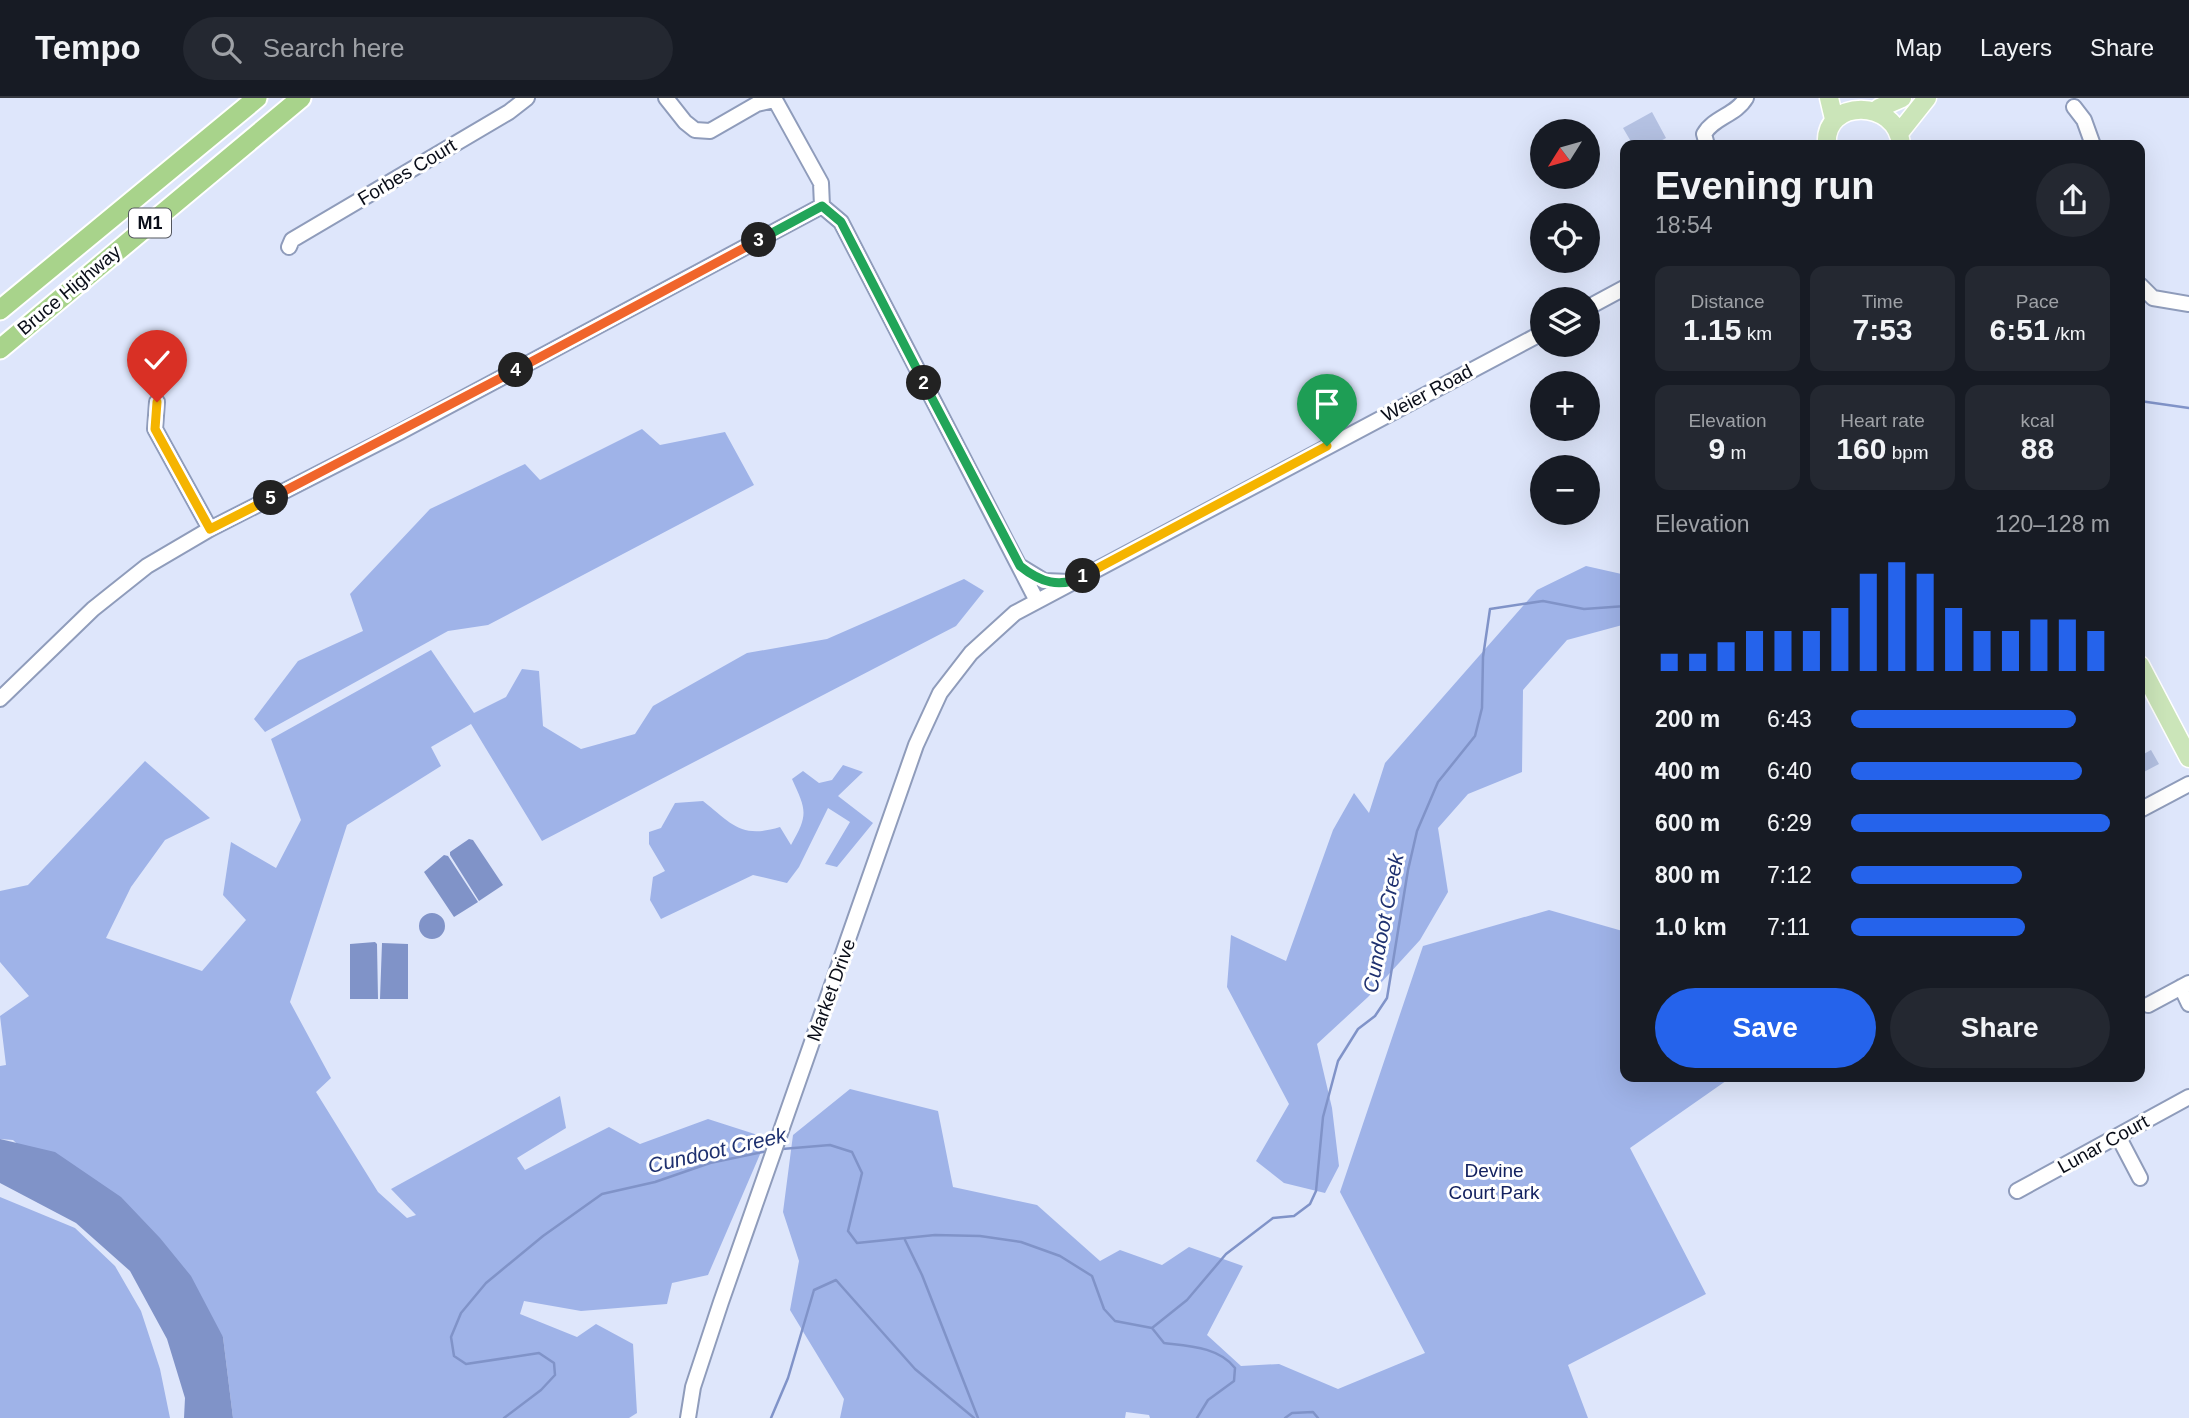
<!DOCTYPE html>
<meta charset="utf-8">
<style>
body{margin:0;font-family:Helvetica,sans-serif;background:#242831;color:#f1f3f6;height:100vh;display:flex;flex-direction:column;font-size:26px;white-space:nowrap}
*{box-sizing:border-box;margin:0}
p{font-size:23px;color:#9ea1a6}
.icon{flex:none;width:38px;height:38px;fill:none;stroke:currentColor;stroke-width:2;stroke-linecap:round;stroke-linejoin:round}
.map{position:relative;flex:1;overflow:hidden}
.drawer{position:absolute;left:1620px;top:42px;width:525px;height:942px;display:flex;flex-direction:column;background:#171b24;border-radius:14px;box-shadow:0 7px 28px #0002}
.drawer>*{flex:none}
.needle{width:46px;rotate:233deg}
.controls{position:absolute;left:1530px;top:21px;display:grid;gap:14px}
.controls a{display:grid;place-items:center;width:70px;height:70px;border-radius:50%;background:#171b24;box-shadow:0 7px 28px #0002;font-size:35px}
.pin{position:absolute;display:grid;place-items:center;width:60px;height:60px;color:#fff;margin:-72px -30px;border-radius:50% 50% 50% 0;rotate:-45deg;box-shadow:0 0 7px #0007}
.pin .icon{rotate:45deg}
.km{position:absolute;width:35px;height:35px;margin:-18px;border-radius:50%;background:#222;color:#fff;font-size:19px;line-height:35px;text-align:center}
.round{display:grid;place-items:center;flex:none;width:74px;height:74px;border-radius:37px;background:#242831}
.summary{display:flex;align-items:center;justify-content:space-between;height:119px;padding:0 35px}
h1{font-size:38px;font-weight:700;line-height:52px}
.metrics{display:grid;grid-template-columns:repeat(3,1fr);gap:10px;height:119px;padding:7px 35px}
.metrics div{display:grid;align-content:center;border-radius:14px;background:#242831;text-align:center}
.metrics b{font-size:30px;font-weight:700}
.metrics small{font-size:19px;font-weight:400}
.metrics p{font-size:19px}
.chart{height:196px;padding:14px 35px}
.chart p{display:flex;justify-content:space-between}
.chart svg{width:100%;height:126px;margin-top:7px;stroke:#2563eb;stroke-width:6}
.action{display:flex;gap:14px;margin-top:auto;padding:14px 35px}
.action a{flex:1;height:80px;border-radius:42px;background:#2563eb;color:#fff;font-size:28px;font-weight:700;line-height:80px;text-align:center}
.action a+a{background:#242831;color:#f1f3f6}
ul{padding:0 35px;list-style:none;font-size:23px}
li{display:grid;grid-template-columns:112px 84px 1fr;align-items:center;height:52px}
li i{height:18px;border-radius:9px;background:#2563eb}
header{display:flex;align-items:center;gap:42px;box-sizing:border-box;height:98px;padding:0 35px;background:#171b24;border-bottom:2px solid #363941}
header strong{font-size:33px}
nav{display:flex;gap:38px;margin-inline-start:auto;font-size:24px}
.search{width:490px;height:63px;background:#242831;display:flex;align-items:center;gap:18px;box-sizing:border-box;padding:0 24px;border-radius:38px;color:#9ea1a6;font-size:26px}
.map>svg:first-child{display:block}
</style>
<header>
<strong>Tempo</strong>
<div class="search"><svg class="icon" aria-label="search" viewBox="0 0 24 24"><circle cx="10" cy="10" r="6"/><path d="M15 15l6 6"/></svg>Search here</div>
<nav><a>Map</a><a>Layers</a><a>Share</a></nav>
</header>
<div class="map">
<svg width="2189" height="1320" viewBox="0 0 2189 1320">
<rect width="100%" height="100%" fill="#dee6fb"/>
<path fill="#9fb3e8" d="M642,331L660,347L725,334L754,387L488,527L448,533L265,634L254,621L298,563L363,533L350,496L430,411L525,366L540,382Z
M1586,468L1626,477V526L1567,542L1523,592L1522,674L1468,696L1438,730L1448,794L1420,842L1368,899L1317,946L1332,1010L1339,1068L1325,1095L1284,1085L1256,1063L1289,1006L1227,889L1231,837L1286,863L1333,732L1354,695L1369,715L1385,665L1537,492Z
M964,481L984,493L956,528L542,743L471,626L431,649L441,668L347,727L290,904L331,980L316,994L378,1094L407,1120L416,1117L391,1091L560,998L566,1030L517,1060L525,1072L609,1029L640,1046L708,1021L767,1040L708,1177L672,1185L667,1206L581,1213L524,1203L520,1216L577,1239L596,1226L633,1246L637,1315L629,1320H233L223,1239L13,1042L0,1041V968L6,967L0,918L29,898L0,864V793L28,787L145,663L210,720L165,742L131,789L106,840L202,873L246,822L223,797L231,744L276,770L301,722L271,641L431,552L474,615L506,599L522,571L539,573L543,628L581,651L635,636L653,608L747,555L827,541Z
M843,667L863,674L838,698L873,725L837,769L825,766L850,724L828,710L799,769L787,785L753,777L661,821L650,802L653,779L665,773L649,746V734L661,730L675,705L703,703C732,726 741,741 780,729L791,747C809,716 806,712 792,681L803,673L819,685L832,682Z
M1549,812L1626,834V978H1733L1630,1050L1706,1196L1568,1267L1588,1320H1150L1149,1317L1126,1314L1125,1320H840L844,1301L790,1212L799,1163L783,1114L793,1037L850,991L938,1013L953,1089L1037,1107L1100,1163L1120,1152L1162,1167L1189,1149L1243,1168L1207,1237L1241,1268L1279,1266L1338,1291L1425,1255L1340,1094L1423,848Z
M0,1099L75,1130L115,1168L141,1213L160,1271L170,1320H0Z"/>
<path fill="#8093c8" d="M469,741L473,742L503,787L479,803L450,757V754Z
M444,757L448,758L478,804L454,819L424,774Z
M419 828a13 13 0 1 1 26 0a13 13 0 1 1-26 0Z
M375,844L377,846L378,901H350V846Z
M382,845L408,846V901H380Z
M0,1041L55,1054L121,1099L160,1140L191,1178L223,1239L233,1320H184L185,1300L167,1241L130,1173L76,1125L0,1085Z"/>
<g fill="none" stroke-linecap="round" stroke-linejoin="round">
<path stroke="#8093c8" stroke-width="2.5" d="M2140,303L2189,310
M782,1051L830,1047L852,1054L862,1075L848,1133L857,1145L935,1137L980,1138L1021,1144L1060,1158L1092,1178L1104,1211L1115,1223L1152,1230L1187,1202L1226,1156L1273,1120L1294,1118L1310,1106L1316,1093L1323,1019L1338,963L1358,931L1375,918L1387,900L1408,772L1417,733L1438,684L1475,638L1482,610L1483,559L1490,511L1543,503L1584,511L1626,508
M905,1142L922,1177L978,1320
M1152,1230L1164,1245C1189,1248 1219,1249 1235,1270L1234,1283L1208,1302L1197,1320
M504,1320L541,1292L555,1277L554,1265L539,1255L466,1266L454,1258L451,1239L461,1215L486,1185L543,1138L602,1096L655,1084L710,1065L768,1053
M771,1320L788,1280L814,1192L836,1182L915,1271L974,1320
M1285,1320L1292,1315L1313,1314L1318,1320"/>
</g>
<path fill="#b4c1e2" d="M1652,14L1666,40L1653,47H1633L1623,30Z
M2151,652L2159,666L2140,676V658Z"/>
<g fill="none" stroke-linecap="round" stroke-linejoin="round">
<defs>
<path id="minor" d="M666,0L685,24L695,32L710,33L757,6L774,2
M774,0L821,85L822,108L841,124L1037,503
M2074,9L2084,22L2093,47
M1707,47L1704,36C1714,19 1736,17 1746,0
M289,149L292,142L509,14L527,0
M2140,187L2153,200L2189,206
M1587,210L1626,189
M157,304L155,331L210,431
M1021,469L1044,483L1070,484
M0,601L93,511L147,468L210,431L400,334L822,108
M2140,712L2189,686
M2181,889L2189,906
M2148,907L2189,885
M2118,1038L2140,1080
M2017,1093L2189,999
M688,1320L693,1289L721,1204L916,647L940,595L971,555L1015,515L1542,235"/>
<path id="major" d="M1829,0L1834,21
M1879,10L1902,0
M1900,34L1927,0
M1827,47C1823,0 1897,0 1901,47
M2140,567L2189,660"/>
<path id="highway" d="M0,212L257,0
M0,251L301,0"/>
</defs>
<use href="#minor" stroke="#8f9cbb" stroke-width="18"/>
<use href="#major" stroke="#fff" stroke-width="21"/>
<use href="#highway" stroke="#fff" stroke-width="23"/>
<use href="#minor" stroke="#fff" stroke-width="14"/>
<use href="#major" stroke="#cbe5b9" stroke-width="18"/>
<use href="#highway" stroke="#a8d38b" stroke-width="19"/>
</g>
<g fill="none" stroke-linecap="round" stroke-linejoin="round">
<defs>
<path id="split-1" d="M1083,478L1327,348"/>
<path id="split-2" d="M924,285L1020,468C1040,484 1060,491 1083,478"/>
<path id="split-3" d="M759,142L822,108L841,124L924,285"/>
<path id="split-4" d="M516,272L759,142"/>
<path id="split-5" d="M271,400L516,272"/>
<path id="split-6" d="M157,304L155,331L210,431L271,400"/>
</defs>
<use href="#split-1" stroke="#fff" stroke-width="14"/>
<use href="#split-2" stroke="#fff" stroke-width="14"/>
<use href="#split-3" stroke="#fff" stroke-width="14"/>
<use href="#split-4" stroke="#fff" stroke-width="14"/>
<use href="#split-5" stroke="#fff" stroke-width="14"/>
<use href="#split-6" stroke="#fff" stroke-width="14"/>
<use href="#split-1" stroke="#f5b400" stroke-width="9"/>
<use href="#split-2" stroke="#22a559" stroke-width="9"/>
<use href="#split-3" stroke="#22a559" stroke-width="9"/>
<use href="#split-4" stroke="#f0652b" stroke-width="9"/>
<use href="#split-5" stroke="#f0652b" stroke-width="9"/>
<use href="#split-6" stroke="#f5b400" stroke-width="9"/>
</g>
<g text-anchor="middle" dominant-baseline="central" stroke-width="6" stroke-linejoin="round" paint-order="stroke">
<rect fill="#fff" stroke="#53565d" stroke-width="2" x="129" y="110.5" width="42" height="29" rx="5"/>
<g font-size="18" font-weight="bold" fill="#090d18">
<text x="150" y="125">M1</text>
</g>
<g font-size="19" fill="#090d18" stroke="#fff">
<text transform="translate(407 74) rotate(-31)">Forbes Court</text>
<text transform="translate(69 192) rotate(-40)">Bruce Highway</text>
<text transform="translate(1427 295) rotate(-28)">Weier Road</text>
<text transform="translate(831 892) rotate(-70)">Market Drive</text>
<text transform="translate(2103 1046) rotate(-29)">Lunar Court</text>
</g>
<g font-size="19" fill="#142260" stroke="#fff">
<text x="1494" y="1072">Devine<tspan x="1494" dy="22">Court Park</tspan></text>
</g>
<g font-size="21" font-style="italic" fill="#1f3170" stroke="#fff">
<text transform="translate(1383 825) rotate(-79)">Cundoot Creek</text>
<text transform="translate(717 1052) rotate(-13)">Cundoot Creek</text>
</g>
</g>
</svg>
<div class="controls">
<a><svg class="needle" viewBox="-14 -14 28 28"><path d="M0-13l5 13h-10z" fill="#e53935"/><path d="M0 13l5-13h-10z" fill="#9ea1a6"/></svg></a>
<a><svg class="icon" aria-label="locate" viewBox="0 0 24 24"><circle cx="12" cy="12" r="6"/><path d="M12 2v4M12 18v4M2 12h4M18 12h4"/></svg></a>
<a><svg class="icon" aria-label="layers" viewBox="0 0 24 24"><path d="M12 4l9 5-9 5-9-5zM3 14l9 5 9-5"/></svg></a>
<a>+</a>
<a>−</a>
</div>
<div class="pin" style="left:1327px;top:348px;background:#1e9e55"><svg class="icon" aria-label="arrive" viewBox="0 0 24 24"><path d="M6 21V4h12l-3 4 3 4H6"/></svg></div>
<div class="pin" style="left:157px;top:304px;background:#d93025"><svg class="icon" aria-label="check" viewBox="0 0 24 24"><path d="M5 12l5 5 9-10"/></svg></div>
<b class="km" style="left:1083px;top:478px">1</b>
<b class="km" style="left:924px;top:285px">2</b>
<b class="km" style="left:759px;top:142px">3</b>
<b class="km" style="left:516px;top:272px">4</b>
<b class="km" style="left:271px;top:400px">5</b>
<section class="drawer">
<div class="summary"><div><h1>Evening run</h1><p>18:54</p></div><a class="round"><svg class="icon" aria-label="share" viewBox="0 0 24 24"><path d="M12 15V3M7 8l5-5 5 5M5 13v7h14v-7"/></svg></a></div>
<div class="metrics">
<div><p>Distance</p><b>1.15<small> km</small></b></div>
<div><p>Time</p><b>7:53</b></div>
<div><p>Pace</p><b>6:51<small> /km</small></b></div>
</div>
<div class="metrics">
<div><p>Elevation</p><b>9<small> m</small></b></div>
<div><p>Heart rate</p><b>160<small> bpm</small></b></div>
<div><p>kcal</p><b>88</b></div>
</div>
<div class="chart"><p><span>Elevation</span>120–128 m</p>
<svg viewBox="0 0 160 44" preserveAspectRatio="none"><path d="M5 44V38M15 44V38M25 44V34M35 44V30M45 44V30M55 44V30M65 44V22M75 44V10M85 44V6M95 44V10M105 44V22M115 44V30M125 44V30M135 44V26M145 44V26M155 44V30"/></svg>
</div>
<ul>
<li><b>200 m</b>6:43<i style="width:87%"></i></li>
<li><b>400 m</b>6:40<i style="width:89%"></i></li>
<li><b>600 m</b>6:29<i style="width:100%"></i></li>
<li><b>800 m</b>7:12<i style="width:66%"></i></li>
<li><b>1.0 km</b>7:11<i style="width:67%"></i></li>
</ul>
<div class="action"><a>Save</a><a>Share</a></div>
</section>
</div>
